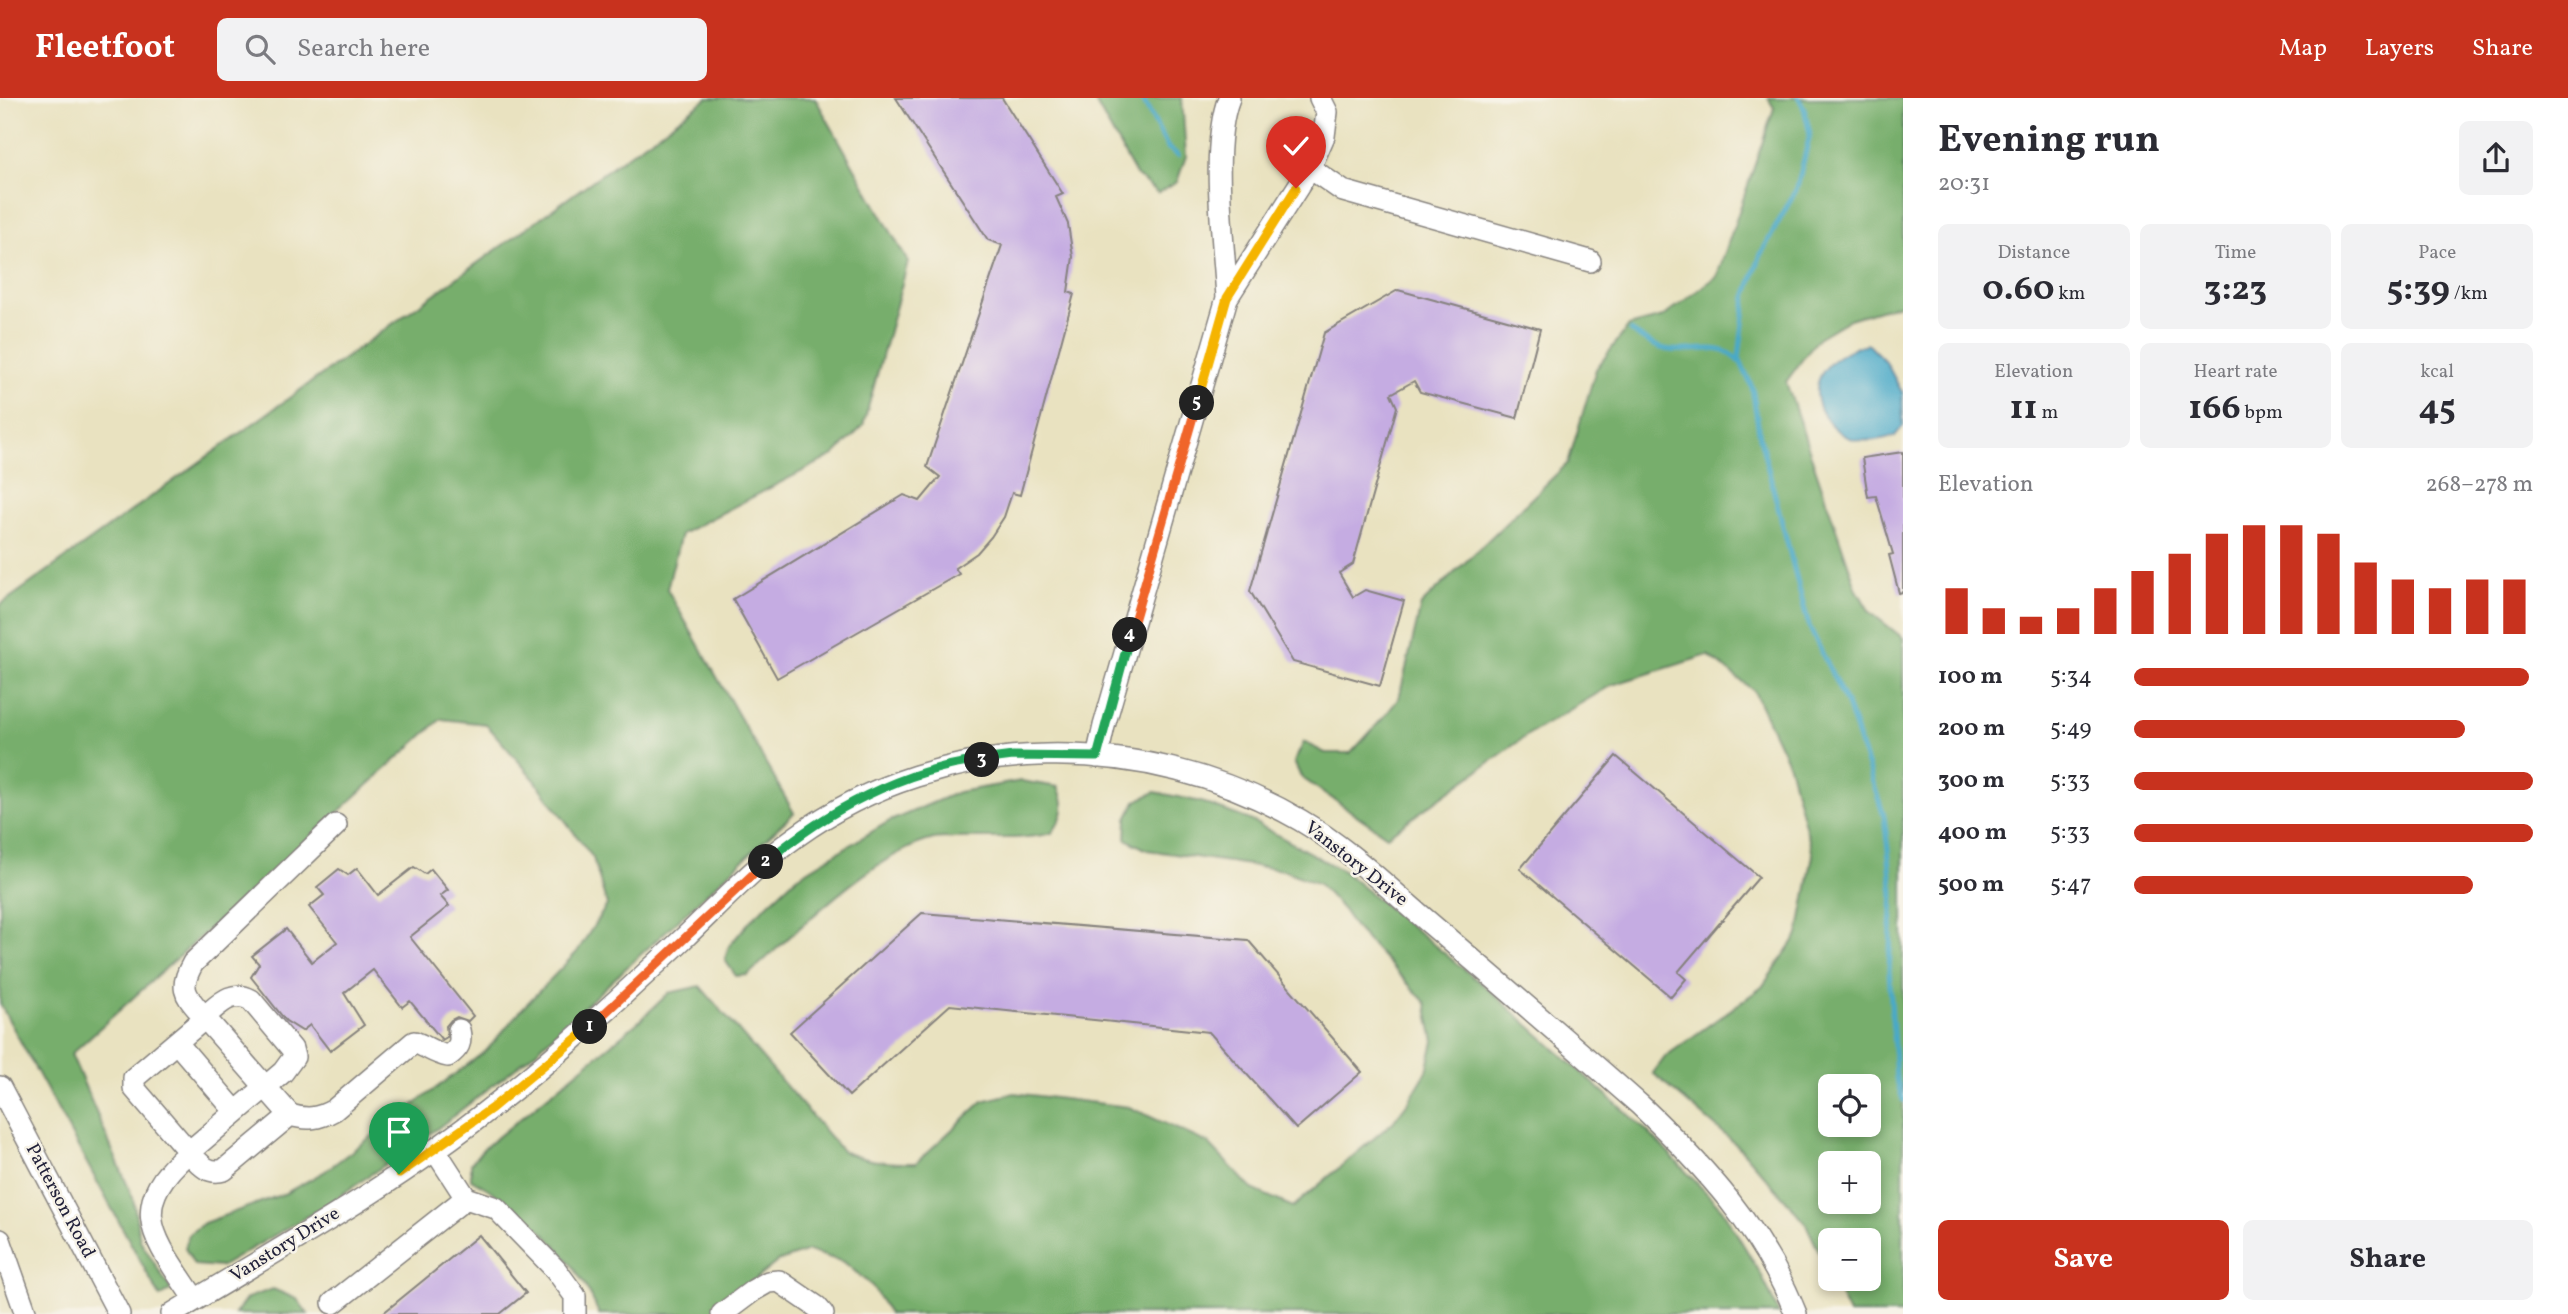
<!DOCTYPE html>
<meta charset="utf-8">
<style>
body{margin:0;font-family:Vollkorn,serif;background:#f2f2f3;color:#2b2b33;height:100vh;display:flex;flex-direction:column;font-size:26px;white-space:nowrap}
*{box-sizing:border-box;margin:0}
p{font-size:23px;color:#7c7c81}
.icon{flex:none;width:38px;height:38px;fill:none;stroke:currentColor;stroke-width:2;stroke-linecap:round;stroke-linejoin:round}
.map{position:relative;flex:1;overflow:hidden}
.panel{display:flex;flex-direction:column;background:#fff;width:665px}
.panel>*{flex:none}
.tools{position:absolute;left:1818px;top:976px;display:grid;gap:14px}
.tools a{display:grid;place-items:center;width:63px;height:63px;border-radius:10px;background:#fff;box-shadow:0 4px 10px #0003;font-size:35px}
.pin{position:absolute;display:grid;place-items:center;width:60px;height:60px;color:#fff;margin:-72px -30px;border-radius:50% 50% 50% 0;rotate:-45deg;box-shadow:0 0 7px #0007}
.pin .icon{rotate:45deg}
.km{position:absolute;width:35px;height:35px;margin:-18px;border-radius:50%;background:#222;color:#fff;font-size:19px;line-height:35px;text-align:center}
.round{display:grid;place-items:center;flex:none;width:74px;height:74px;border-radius:10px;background:#f2f2f3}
.overview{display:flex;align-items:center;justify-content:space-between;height:119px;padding:0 35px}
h1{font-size:38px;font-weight:700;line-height:52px}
.stats{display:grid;grid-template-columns:repeat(3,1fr);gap:10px;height:119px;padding:7px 35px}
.stats div{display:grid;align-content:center;border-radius:10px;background:#f2f2f3;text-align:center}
.stats b{font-size:35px;font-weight:700}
.stats small{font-size:19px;font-weight:400}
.stats p{font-size:19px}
.chart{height:196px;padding:14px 35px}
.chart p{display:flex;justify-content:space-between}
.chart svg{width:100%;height:126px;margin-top:7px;stroke:#c8321e;stroke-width:6}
.button{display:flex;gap:14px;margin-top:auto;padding:14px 35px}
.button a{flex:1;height:80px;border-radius:10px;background:#c8321e;color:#fff;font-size:28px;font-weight:700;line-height:80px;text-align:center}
.button a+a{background:#f2f2f3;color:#2b2b33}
ul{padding:0 35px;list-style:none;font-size:23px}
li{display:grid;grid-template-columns:112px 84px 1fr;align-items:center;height:52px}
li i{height:18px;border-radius:9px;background:#c8321e}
header{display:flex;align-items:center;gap:42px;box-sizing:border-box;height:98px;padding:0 35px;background:#c8321e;color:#fff}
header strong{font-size:33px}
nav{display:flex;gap:38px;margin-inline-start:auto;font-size:24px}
.search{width:490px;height:63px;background:#f2f2f3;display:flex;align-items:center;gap:18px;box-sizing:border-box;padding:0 24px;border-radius:10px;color:#7c7c81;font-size:26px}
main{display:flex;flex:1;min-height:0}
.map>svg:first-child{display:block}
</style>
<header>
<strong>Fleetfoot</strong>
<div class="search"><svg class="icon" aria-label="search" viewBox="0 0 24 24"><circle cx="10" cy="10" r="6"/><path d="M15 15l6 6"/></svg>Search here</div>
<nav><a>Map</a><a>Layers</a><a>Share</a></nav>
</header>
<main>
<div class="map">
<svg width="1903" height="1216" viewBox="0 0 1903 1216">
<rect width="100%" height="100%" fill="#f7f3e8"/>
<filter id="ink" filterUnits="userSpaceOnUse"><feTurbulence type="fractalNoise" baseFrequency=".0143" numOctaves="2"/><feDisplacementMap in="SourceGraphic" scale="14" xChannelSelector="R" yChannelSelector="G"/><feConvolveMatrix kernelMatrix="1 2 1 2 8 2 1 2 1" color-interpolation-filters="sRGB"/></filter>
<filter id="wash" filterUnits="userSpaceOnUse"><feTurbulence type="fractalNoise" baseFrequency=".00686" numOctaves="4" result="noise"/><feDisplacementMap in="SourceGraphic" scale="28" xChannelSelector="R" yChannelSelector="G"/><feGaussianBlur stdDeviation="1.57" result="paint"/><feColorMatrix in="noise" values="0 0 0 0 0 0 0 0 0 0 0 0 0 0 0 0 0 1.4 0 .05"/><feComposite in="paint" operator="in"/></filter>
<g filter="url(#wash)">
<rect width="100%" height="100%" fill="#e9e2c0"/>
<path fill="#77ae6c" stroke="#4c6854" stroke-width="2" fill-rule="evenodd" d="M708,0H815L908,164L863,328L834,357L681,436L667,491L794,715L534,955L438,1030L328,1106L220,1169L194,1167L185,1150L189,1136L204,1125L286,1095L324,1074L487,952L520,913L577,854L607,807L593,760L534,681L486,626L441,621L71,956L133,1100L140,1142L171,1192L160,1199L0,906V507Z
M1093,0H1182L1186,58L1177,84L1158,95L1136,77Z
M1768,0H1903V205L1850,221L1818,240L1786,284L1857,492L1870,514L1903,540V1216H1849L1832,1181H1869V1143H1830V1177L1805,1124L1739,1049L1653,975L1666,958L1762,889L1798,837L1813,757L1789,667L1754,593L1708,557L1612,587L1529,636L1387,738L1301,679L1294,664L1304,644L1325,655H1351L1384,619L1399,600L1421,507L1568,365L1596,271L1629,228L1663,219L1717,178L1774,10ZM1830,989H1869V1027H1830ZM1830,1066H1869V1104H1830Z
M1021,683L1058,689C1067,708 1064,718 1052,735C1021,743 987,739 955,740C949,740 941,740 934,741C873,755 795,835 748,877L736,878L725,862L729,848L751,822L797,779L888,724L958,694Z
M1155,694L1201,704L1250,722L1343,773L1487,890L1649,1035L1722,1111L1762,1178L1779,1216H889L872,1188L844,1164L808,1153L777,1164L712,1216H599C576,1157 525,1111 471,1081V1065L483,1051L637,925L669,895L700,888L842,1053C867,1064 889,1065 916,1065L983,1003L1014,995L1129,1009L1208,1045L1252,1091L1293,1109L1393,1024L1409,1003L1427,973L1434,943L1426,905L1354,828L1343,812L1319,786L1283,772L1147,752L1126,741L1127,721L1136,703Z
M273,1191L297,1201L308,1216H235L247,1200Z"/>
<path fill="#49a9c8" stroke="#366682" stroke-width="2" d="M1868,246L1886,264L1902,294L1903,328L1895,338C1883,341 1869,344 1857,342C1832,338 1808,304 1820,279C1828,262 1850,249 1868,246Z"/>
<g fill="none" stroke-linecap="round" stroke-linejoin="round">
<path stroke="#49a9c8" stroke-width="5" d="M1142,0L1168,50L1178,57
M1799,0L1804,10L1810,36L1797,90L1761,156L1746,199L1739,260L1752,289L1760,340L1809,528L1848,609L1884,718L1893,795L1889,872L1896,980L1903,1002
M1631,233C1642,240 1652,248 1665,251C1688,257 1721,241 1738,263"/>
</g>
<g id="blocks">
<path fill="#c5ace2" d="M896,0H1002L1063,96L1056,99L1068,126L1073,159L1068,194L1074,196L1020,397L1012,395L1004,419L991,439L977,455L955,470L959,476L777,580L733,501L904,397L920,403L940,379L927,369L1002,147L988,142Z
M1398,192L1540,231L1517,320L1420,294L1414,283L1391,296L1397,309L1353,466L1339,475L1353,499L1365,492L1404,503L1380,588L1293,564L1250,493L1324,235Z
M1903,354V494L1899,495L1889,457L1893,456L1876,398L1868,399L1862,360Z
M1616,658L1759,779L1678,874L1686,881L1671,899L1520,771Z
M414,769L425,776L431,771L448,792L440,798L449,808L410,839L473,918L468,923L457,919L451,922L446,928L447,939L442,942L410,903L402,909L373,872L344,895L364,927L330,953L310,927L302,933L286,923L251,879L259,866L252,858L286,831L312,864L337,844L309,809L324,797L317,789L339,771L348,777L357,770L378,797Z
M922,815L1248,842L1362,974L1296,1031L1209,934L950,907L849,998L790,934Z
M479,1137L526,1195L500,1216H382Z"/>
</g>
</g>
<g filter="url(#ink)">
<use href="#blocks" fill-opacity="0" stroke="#86827e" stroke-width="2"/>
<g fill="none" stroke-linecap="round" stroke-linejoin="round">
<defs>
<path id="minor" d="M1310,70L1343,93L1590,163
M1227,200C1224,145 1210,49 1229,0
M1097,659L1104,628L1227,200L1310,70L1324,38L1327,14L1320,0
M204,919C219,907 231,891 251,902L292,951L294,959L283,974L189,1054C199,1065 207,1077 224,1072L290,1017
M205,920L290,1017C307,1022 318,1021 334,1012L414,944C426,948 435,956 448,958C459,950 462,945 459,932
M177,945L236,1014
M0,989L119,1216
M466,1100L496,1110L556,1172L575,1198V1216
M0,1142L26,1216
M195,1202C156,1142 123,1111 189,1054L134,990V980L205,920C187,898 177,893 193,865L336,727
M333,1205L466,1100L435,1052
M172,1216C280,1150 393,1088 492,1009C560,956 622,898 685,839C721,805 756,767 797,738C943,632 1147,633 1300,722C1348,750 1389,791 1432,827C1501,886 1571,946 1640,1007C1704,1068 1763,1132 1796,1216
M722,1216L754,1192L768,1184L779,1183L817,1209L823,1216"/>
</defs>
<use href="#minor" stroke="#86827e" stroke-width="24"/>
<use href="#minor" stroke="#fff" stroke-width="21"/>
</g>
</g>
<g fill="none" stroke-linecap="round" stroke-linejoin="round" filter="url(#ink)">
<defs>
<path id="split-1" d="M399,1076L492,1010L590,929"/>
<path id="split-2" d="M590,929L766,764"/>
<path id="split-3" d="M766,764C826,713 903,671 982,662"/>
<path id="split-4" d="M982,662L1013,658L1097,659L1130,537"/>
<path id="split-5" d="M1130,537L1197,305"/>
<path id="split-6" d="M1197,305L1227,200L1296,90"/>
</defs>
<use href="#split-1" stroke="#fff" stroke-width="14"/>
<use href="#split-2" stroke="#fff" stroke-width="14"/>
<use href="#split-3" stroke="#fff" stroke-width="14"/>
<use href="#split-4" stroke="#fff" stroke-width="14"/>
<use href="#split-5" stroke="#fff" stroke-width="14"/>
<use href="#split-6" stroke="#fff" stroke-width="14"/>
<use href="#split-1" stroke="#f5b400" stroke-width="9"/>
<use href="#split-2" stroke="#f0652b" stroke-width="9"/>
<use href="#split-3" stroke="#22a559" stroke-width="9"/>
<use href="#split-4" stroke="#22a559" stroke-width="9"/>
<use href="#split-5" stroke="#f0652b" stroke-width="9"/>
<use href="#split-6" stroke="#f5b400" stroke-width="9"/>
</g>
<g text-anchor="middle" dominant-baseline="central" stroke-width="5" stroke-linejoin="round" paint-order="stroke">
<g font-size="19" fill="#22223b" stroke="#f7f3e8">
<text transform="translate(1356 766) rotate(38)">Vanstory Drive</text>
<text transform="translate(60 1103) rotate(62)">Patterson Road</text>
<text transform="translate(285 1147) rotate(-32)">Vanstory Drive</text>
</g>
</g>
</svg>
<div class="tools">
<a><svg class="icon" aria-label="locate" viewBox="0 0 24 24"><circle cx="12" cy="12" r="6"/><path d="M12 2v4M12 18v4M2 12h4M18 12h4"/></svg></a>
<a>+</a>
<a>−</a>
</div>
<div class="pin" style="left:399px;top:1076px;background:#1e9e55"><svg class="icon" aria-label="arrive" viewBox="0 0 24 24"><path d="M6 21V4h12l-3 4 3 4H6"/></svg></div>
<div class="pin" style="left:1296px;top:90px;background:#d93025"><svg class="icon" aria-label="check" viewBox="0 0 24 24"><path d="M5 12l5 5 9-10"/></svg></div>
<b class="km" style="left:590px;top:929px">1</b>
<b class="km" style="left:766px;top:764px">2</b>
<b class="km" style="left:982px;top:662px">3</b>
<b class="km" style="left:1130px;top:537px">4</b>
<b class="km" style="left:1197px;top:305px">5</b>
</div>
<section class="panel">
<div class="overview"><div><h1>Evening run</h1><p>20:31</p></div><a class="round"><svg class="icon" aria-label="share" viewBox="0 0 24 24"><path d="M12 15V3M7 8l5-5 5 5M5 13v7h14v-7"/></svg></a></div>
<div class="stats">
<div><p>Distance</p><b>0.60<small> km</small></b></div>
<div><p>Time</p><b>3:23</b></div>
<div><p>Pace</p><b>5:39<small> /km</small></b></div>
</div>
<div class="stats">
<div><p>Elevation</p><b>11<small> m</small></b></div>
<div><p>Heart rate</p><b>166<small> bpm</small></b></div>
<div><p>kcal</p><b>45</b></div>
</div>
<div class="chart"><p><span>Elevation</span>268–278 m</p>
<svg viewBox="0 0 160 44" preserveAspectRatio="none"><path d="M5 44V28M15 44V35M25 44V38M35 44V35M45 44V28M55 44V22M65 44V16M75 44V9M85 44V6M95 44V6M105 44V9M115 44V19M125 44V25M135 44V28M145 44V25M155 44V25"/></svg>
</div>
<ul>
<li><b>100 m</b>5:34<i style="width:99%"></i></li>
<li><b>200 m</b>5:49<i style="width:83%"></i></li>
<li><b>300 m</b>5:33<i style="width:100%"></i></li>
<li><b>400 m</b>5:33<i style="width:100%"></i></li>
<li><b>500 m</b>5:47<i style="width:85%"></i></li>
</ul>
<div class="button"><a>Save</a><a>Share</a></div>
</section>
</main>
